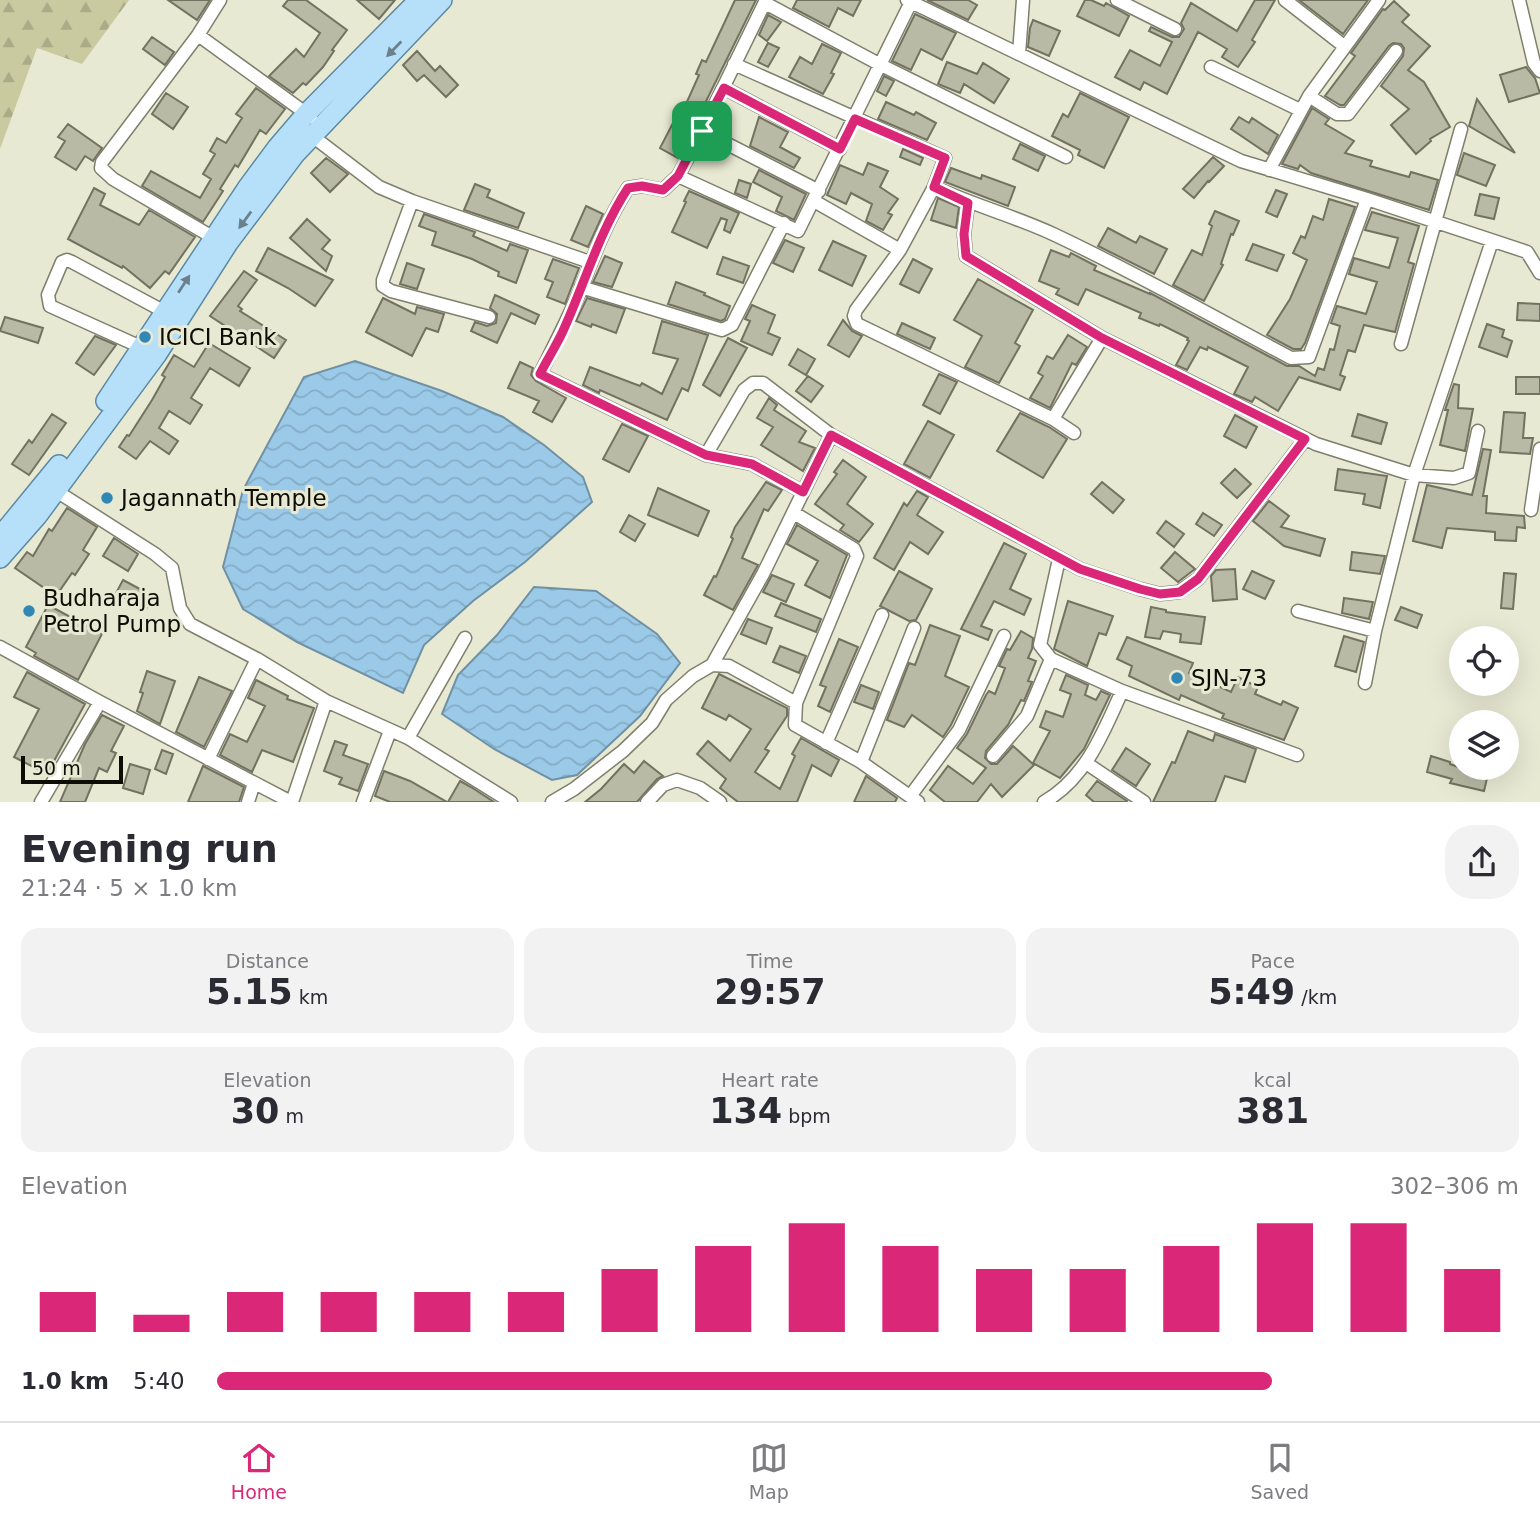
<!DOCTYPE html>
<meta charset="utf-8">
<style>
body{margin:0;font-family:"DejaVu Sans",sans-serif;background:#f2f2f3;color:#2b2b33;height:100vh;display:flex;flex-direction:column;font-size:26px;white-space:nowrap}
*{box-sizing:border-box;margin:0}
p{font-size:23px;color:#7c7c81}
.icon{flex:none;width:38px;height:38px;fill:none;stroke:currentColor;stroke-width:2;stroke-linecap:round;stroke-linejoin:round}
.map{position:relative;height:802px;overflow:hidden}
.details{display:flex;flex-direction:column;background:#fff;flex:1}
.details>*{flex:none}
.buttons{position:absolute;left:1449px;top:626px;display:grid;gap:14px}
.buttons a{display:grid;place-items:center;width:70px;height:70px;border-radius:50%;background:#fff;box-shadow:0 7px 28px #0002;font-size:35px}
.scale{position:absolute;left:21px;bottom:18px;width:102px;box-sizing:border-box;padding-left:7px;border:4px solid #0d0d06;border-top:0;font-size:19px;line-height:24px;white-space:nowrap;color:#0d0d06;-webkit-text-stroke:5px #e8e9d3;paint-order:stroke}
.pin{position:absolute;display:grid;place-items:center;width:60px;height:60px;color:#fff;margin:-30px;border-radius:14px;box-shadow:0 4px 10px #0006}
.round{display:grid;place-items:center;flex:none;width:74px;height:74px;border-radius:28px;background:#f2f2f3}
.summary{display:flex;align-items:center;justify-content:space-between;height:119px;padding:0 21px}
h1{font-size:38px;font-weight:800;line-height:52px}
.stats{display:grid;grid-template-columns:repeat(3,1fr);gap:10px;height:119px;padding:7px 21px}
.stats div{display:grid;align-content:center;border-radius:18px;background:#f2f2f3;text-align:center}
.stats b{font-size:35px;font-weight:800}
.stats small{font-size:19px;font-weight:400}
.stats p{font-size:19px}
.chart{height:196px;padding:14px 21px}
.chart p{display:flex;justify-content:space-between}
.chart svg{width:100%;height:126px;margin-top:7px;stroke:#db2777;stroke-width:6}
ul{padding:0 21px;list-style:none;font-size:23px}
li{display:grid;grid-template-columns:112px 84px 1fr;align-items:center;height:52px}
li i{height:18px;border-radius:9px;background:#db2777}
.tabs{display:flex;justify-content:space-around;align-items:center;height:98px;border-top:2px solid #e1e1e2;background:#fff;font-size:19px;color:#7c7c81}
.tabs a{display:grid;justify-items:center;gap:4px}
.tabs .on{color:#db2777}
.map>svg:first-child{display:block}
</style>
<div class="map">
<svg width="1540" height="802" viewBox="0 0 1540 802">
<defs>
<pattern id="forest-firs" width="22" height="20" patternUnits="userSpaceOnUse" patternTransform="scale(1.75)"><rect width="22" height="20" fill="#c9ca9f"/><path d="M5 1l3.5 6h-7zM16 11l3.5 6h-7z" fill="#abac87"/></pattern>
<pattern id="water-waves" width="16" height="10" patternUnits="userSpaceOnUse" patternTransform="scale(1.75)"><rect width="16" height="10" fill="#9bcae8"/><path d="M0 5q4-4 8 0t8 0" fill="none" stroke="#84acc6"/></pattern>
</defs>
<rect width="100%" height="100%" fill="#e8e9d3"/>
<path fill="url(#forest-firs)" d="M0,0H129L82,64L37,48L0,149Z"/>
<path fill="url(#water-waves)" stroke="#7091a4" stroke-width="2" d="M355,361L442,391L503,417L544,445L583,477L592,502L525,562L473,601L424,645L403,693L297,642L243,609L223,567L243,490L304,377Z
M534,587L596,591L657,634L680,663L640,716L577,775L552,780L494,749L442,714L458,675L497,635Z"/>
<path fill="#b9baa5" stroke="#71725f" stroke-width="2" d="M168,0H210L197,20Z
M288,0H306L347,30L332,50L334,51L323,67L306,85L303,83L293,93L269,76L296,49L304,57L320,33L283,6Z
M357,0H395L379,19Z
M735,0H756L678,158L660,148L674,121L676,122L684,103L686,104L699,75L696,74L702,60L706,62Z
M797,0H861L853,16L838,8L829,27L793,8Z
M927,0H968L977,5L968,20Z
M1085,0H1091L1104,6L1106,3L1129,16L1119,36L1077,16Z
M1255,0H1275L1252,40L1255,42L1238,67L1222,57L1227,49L1198,32L1167,94L1144,82L1140,90L1115,77L1130,50L1160,66L1172,42L1149,31L1151,27L1172,37H1179L1184,29L1181,23L1191,3L1237,31Z
M1299,0H1368L1343,34Z
M1394,1L1409,15L1402,22L1430,46L1408,70L1424,82L1450,127L1430,139L1431,141L1416,154L1391,125L1409,109L1381,86L1403,56L1404,48L1401,44L1393,43L1389,46L1344,105H1340L1325,96L1355,56L1351,53L1383,9L1385,10Z
M915,14L956,33L942,60L921,49L911,70L892,61Z
M768,15L781,22L767,41L759,35Z
M1033,20L1060,31L1049,56L1028,47L1030,28Z
M152,37L174,52L165,65L143,49Z
M768,43L779,48L768,67L758,62Z
M822,44L841,53L831,73L834,74L823,94L789,77L800,57L812,64Z
M417,51L435,71L440,66L458,85L446,97L424,75L417,81L403,65Z
M947,62L977,74L983,63L1009,79L994,103L964,84L960,93L938,84Z
M1526,67L1535,78L1540,93L1509,102L1500,75Z
M884,76L894,81L886,96L877,91Z
M256,88L285,109L266,134L260,130L238,167L235,165L220,189L223,191L203,222L142,186L151,171L200,198L211,179L203,174L215,154L210,151L217,138L226,143L242,118L236,114Z
M166,93L188,107L173,129L152,114Z
M1080,93L1129,117L1104,168L1078,155L1080,150L1052,136L1063,114L1068,117Z
M1477,99L1515,153L1469,126Z
M886,102L914,115L916,112L936,123L927,140L878,119Z
M1312,108L1329,119L1325,124L1354,141L1345,153L1372,161L1370,166L1409,177L1411,172L1438,180L1429,210L1311,173L1300,165L1298,169L1282,164Z
M759,117L788,132L780,147L800,158L794,168L750,146Z
M1239,117L1249,123L1252,118L1278,135L1268,154L1231,129Z
M68,124L102,148L93,161L85,156L76,170L55,157L65,141L58,137Z
M1020,144L1045,156L1038,171L1013,159Z
M903,149L923,158L920,165L900,157Z
M1464,153L1495,165L1486,186L1457,175Z
M1213,157L1224,166L1209,182L1208,181L1194,198L1183,189Z
M326,158L348,174L330,192L311,173Z
M868,163L888,171L880,187L898,199L888,213L892,215L883,230L866,221L872,204L851,193L846,204L827,195L840,165L863,175Z
M951,168L981,179L982,175L1015,187L1008,206L945,182Z
M759,170L806,194L794,220L776,211L782,197L753,182Z
M739,180L751,184L747,198L735,193Z
M475,184L490,190L487,197L524,213L518,228L464,210Z
M94,188L105,194L100,205L139,225L149,210L195,237L169,274L165,271L150,288L123,266L122,268L68,239Z
M1276,190L1287,194L1277,217L1266,212Z
M689,191L739,213L730,233L724,230L727,220L721,218L707,248L672,232L686,202L684,201Z
M1480,194L1499,198L1494,219L1475,215Z
M938,198L959,207L956,228L931,220Z
M1329,199L1355,207L1305,343L1301,349H1293L1267,335L1290,299L1307,260L1293,253L1301,236L1305,238L1313,216L1323,220Z
M586,206L603,214L588,247L571,240Z
M1215,211L1239,221L1233,235L1231,234L1221,264L1223,265L1204,301L1173,285L1192,250L1202,255L1212,226L1209,224Z
M1372,212L1419,226L1408,262L1414,264L1395,332L1364,325L1355,352L1348,350L1340,375L1345,377L1340,390L1299,377L1278,411L1255,397L1252,402L1234,394L1248,367L1208,347L1207,350L1200,347L1187,370L1176,365L1189,341L1187,340L1188,338L1160,324L1159,326L1139,318L1141,313L1086,289L1078,305L1056,294L1059,289L1039,281L1051,250L1069,257L1071,253L1096,266L1094,270L1150,294V293L1287,366H1299L1315,376L1318,368L1324,370L1330,349L1334,350L1340,326L1331,323L1337,306L1366,314L1377,282L1349,274L1354,258L1389,268L1398,238L1365,230Z
M424,214L475,232L473,236L507,251L510,244L528,250L516,283L498,276L499,272L472,259L432,245L436,232L419,226Z
M307,219L330,240L322,249L332,256L326,271L290,238Z
M1108,228L1136,243L1140,236L1167,249L1154,274L1098,246Z
M785,240L804,248L793,272L773,263Z
M833,241L866,256L852,286L819,270Z
M1253,244L1284,255L1277,271L1246,260Z
M268,248L333,280L315,306L288,288L256,271Z
M605,256L622,263L612,287L593,282Z
M723,257L749,266L743,283L717,274Z
M553,259L579,268L565,304L547,297L553,282L545,279Z
M913,259L932,269L919,293L900,284Z
M407,263L424,269L417,289L400,284Z
M244,271L257,280L238,306L242,309L240,311L286,340L274,358L210,316Z
M978,279L1033,310L1015,343L1020,346L999,383L965,367L982,336L954,320Z
M676,282L705,293L704,295L730,306L725,319L721,321L668,304Z
M495,295L539,315L535,324L511,313L497,343L471,331L475,322L487,326L496,323L497,314L490,308Z
M383,298L415,314L417,307L444,314L438,332L426,328L412,356L366,332Z
M587,298L625,309L616,333L592,324L591,327L576,321Z
M1518,303L1540,304V321L1517,320Z
M752,305L775,315L768,333L780,338L772,355L741,341L750,321L745,319Z
M5,317L43,328L38,343L0,331Z
M843,320L852,331L862,336L849,357L828,345Z
M662,321L708,335L688,391L682,388L667,420L600,390L599,393L583,385L590,367L640,386L642,383L662,394L678,359L653,353Z
M902,323L935,338L930,349L897,334Z
M1487,324L1504,330L1502,337L1512,341L1507,357L1479,347Z
M1068,335L1087,347L1076,365L1072,363L1050,408L1030,398L1043,376L1038,373L1047,356L1053,359Z
M95,336L116,345L94,375L76,363Z
M728,338L747,348L720,396L703,385Z
M209,343L250,368L239,386L210,368L191,398L202,405L190,424L169,411L159,428L178,441L169,454L150,441L136,459L119,447L127,435L129,436L152,400L165,377L162,375L174,355L194,367Z
M798,349L815,359L806,375L789,365Z
M520,362L533,368L531,375L536,381L566,398L552,422L533,412L539,401L508,388Z
M939,374L957,382L940,414L923,405Z
M808,376L823,386L811,402L796,391Z
M1516,377H1540V394H1516Z
M1454,384L1459,385L1458,408L1473,409L1465,451L1440,445L1448,410H1445Z
M769,398L777,405L774,410L806,431L799,442L815,448L803,471L761,445L773,427L757,418Z
M1504,412L1525,413L1523,438H1533L1530,454L1500,452Z
M1020,413L1049,427L1067,439L1043,478L997,451Z
M52,414L66,423L29,475L12,464L29,440L32,443Z
M1358,414L1387,423L1381,444L1352,436Z
M1235,415L1257,427L1246,448L1224,436Z
M928,421L954,435L930,478L904,464Z
M622,424L648,436L629,472L603,459Z
M1483,449L1491,450L1483,496H1487L1486,513L1524,516L1525,528L1517,527L1516,541L1495,540V532L1447,528L1442,548L1413,541L1427,485L1472,495Z
M843,460L866,477L847,504L873,524L859,542L840,530L844,525L815,504L837,474L834,472Z
M1235,469L1251,484L1237,498L1221,483Z
M1338,469L1387,476L1380,508L1363,504L1365,494L1335,490Z
M766,482L782,490L768,511L764,509L742,558L758,565L733,610L704,595L714,576L716,577L733,539L731,537L735,527Z
M1102,482L1124,500L1113,513L1091,494Z
M658,488L709,511L698,536L648,515Z
M917,491L928,497L917,515L943,532L928,554L910,542L894,570L874,558L904,503L907,506Z
M1269,501L1289,516L1281,527L1325,539L1320,556L1284,546L1253,521Z
M67,508L97,527L83,550L89,554L75,575L72,573L56,596L15,568L27,552L33,556L49,529L52,531Z
M1203,513L1222,525L1214,536L1196,524Z
M629,515L645,524L635,541L620,532Z
M1166,521L1184,534L1174,547L1157,533Z
M797,525L847,555L830,598L805,585L818,561L787,544Z
M114,538L138,554L128,571L103,556Z
M1004,543L1026,554L1010,589L1031,599L1024,615L994,601L981,626L992,630L988,640L961,629Z
M1175,552L1195,569L1178,582L1161,568Z
M1352,552L1385,556L1380,574L1350,570Z
M1235,569L1237,599L1213,601L1211,576L1216,570Z
M899,571L932,589L916,620L909,621L880,606Z
M1252,571L1274,581L1265,599L1243,589Z
M1504,573L1516,574L1513,609L1501,608Z
M772,575L794,584L786,602L763,592Z
M123,580L153,596L146,609L116,593Z
M1344,598L1373,602L1369,619L1342,613Z
M1068,601L1113,616L1106,635L1099,633L1087,666L1054,649Z
M781,603L821,619L816,632L775,616Z
M48,605L102,634L78,680L34,656L36,653L26,647Z
M1151,607L1166,610V612L1205,617L1201,644L1180,642L1181,634L1163,631L1160,639L1145,637Z
M1401,607L1422,615L1417,628L1395,620Z
M748,619L772,628L766,644L741,634Z
M930,625L960,636L945,676L969,687L951,725L943,737L912,715L904,727L887,720L909,663L915,665Z
M1021,631L1033,638L1032,649L1028,658L1036,661L1028,681L1032,682L1024,701L1021,700L1008,725L986,751L985,758L991,764H997L1013,746L1034,765L1002,797L991,784L977,802H945L930,790L948,766L973,784L986,768L957,748L967,734L986,695L989,691L995,694L1005,668L999,666L1007,649L1010,650Z
M1344,636L1364,642L1356,672L1335,666Z
M1127,637L1193,663L1189,673L1231,692L1238,677L1258,687L1255,694L1281,705L1283,701L1298,708L1284,740L1222,718L1224,714L1181,695L1179,700L1129,676L1132,666L1117,659Z
M839,639L858,647L830,712L818,706L826,687L820,685Z
M780,646L806,656L799,673L773,662Z
M147,671L175,681L160,724L137,711L143,693L140,692Z
M27,672L85,704L47,774L14,757L39,709L14,697Z
M719,674L787,708V716L765,749L769,751L755,772L780,789L795,756L792,754L801,738L839,760L831,776L812,765L797,802H738L720,788L726,779L697,754L708,741L730,761L751,729L729,715L726,720L702,708Z
M1066,675L1088,685L1085,695L1096,700L1101,691L1110,695L1084,749L1060,778L1033,763L1050,731L1040,727L1046,711L1063,717L1071,694L1060,690Z
M199,677L232,691L204,747L176,732Z
M256,680L288,696L287,699L314,708L293,762L262,750L252,772L220,755L230,734L247,742L265,706L248,698Z
M861,685L879,692L873,709L854,702Z
M102,715L124,726L111,751L116,753L107,772L99,768L85,802H60L85,744Z
M1188,731L1213,741L1215,734L1256,749L1245,782L1225,776L1215,802H1153L1172,762L1175,763Z
M335,741L347,745L343,755L368,764L358,791L339,784L342,778L324,771Z
M1126,748L1150,764L1136,786L1112,770Z
M162,750L173,754L166,774L155,769Z
M1431,756L1450,762V764L1461,768L1488,774L1484,791L1450,783L1452,779L1427,772Z
M644,761L663,776L657,779L637,802H585L601,789L624,764L634,773Z
M130,764L150,770L143,794L123,788Z
M203,766L244,787L239,802H188Z
M384,771L410,781L447,802H390L375,796Z
M866,776L897,798L895,802H854Z
M460,781L471,787L494,802H448Z
M1097,781L1127,801L1126,802H1094L1086,795Z"/>
<g fill="none" stroke-linecap="round" stroke-linejoin="round">
<defs>
<path id="street" d="M766,0L698,139L678,176L663,190L642,186L628,188C607,220 594,255 580,291C568,319 554,346 540,374L706,455L752,464L803,492
M907,0L1241,161L1367,199L1527,252L1540,273
M1117,0L1175,29
M1285,0L1344,46
M1519,0L1534,63L1540,71
M765,3L879,64L1066,157
M198,35L311,117
M1019,54L1023,0
M734,64L945,158L934,187L900,250L856,310L854,316L857,324L1053,419L1074,433
M1211,67L1300,110
M724,88L840,149
M1309,96L1337,114H1348L1396,51
M702,131L819,191
M307,132L379,187L412,201L590,262
M1269,170L1309,96L1379,0
M678,176L798,231L912,0
M934,187C973,205 1014,216 1053,234C1134,272 1212,316 1291,358L1309,357L1367,199
M412,201L383,280V286L391,291L489,317
M814,201L900,250
M968,203L964,234L966,256L1102,338L1316,444L1414,475L1454,478L1469,473L1478,431
M214,238L113,179L101,168L102,162L198,35L220,0
M581,287L722,330L732,325L784,223
M1401,344L1461,129
M143,348L50,306L48,295L62,262L67,260L72,262L165,312
M1053,419L1102,338
M706,455L744,390L753,383H763L831,435L1080,569L1140,589L1160,594L1179,592L1198,579L1305,439
M50,487L155,554L172,568L180,608L190,624L257,659L326,701L408,738L511,802
M1531,510L1540,449
M794,513L854,549L857,556L796,703
M1059,559L1040,645L1051,659L1122,691L1297,755
M1298,611L1375,631L1414,475L1492,241
M0,647L100,702L291,802
M712,665L763,574L831,435
M1365,683L1375,631
M408,738L465,638
M826,743L882,615
M993,756L1027,716L1051,659
M208,759L257,659
M861,762L914,628
M1086,763L1144,802
M911,795L959,730L1004,636
M41,802L100,702
M248,802L254,783
M292,802L326,701
M363,802L390,731
M552,802L574,789L623,751L652,723L666,700L693,676L712,665L729,666L796,703L795,725L861,762L918,802
M647,802L663,785L677,780L700,788L720,802
M1044,802C1086,778 1103,733 1122,691"/>
<path id="primary" d="M106,401L248,187L277,148L307,113L419,0
M0,537L59,465
M0,558L37,516L157,354L228,243L295,154L442,0"/>
</defs>
<use href="#street" stroke="#7e7f6c" stroke-width="15"/>
<use href="#primary" stroke="#5b89a3" stroke-width="22"/>
<use href="#street" stroke="#fff" stroke-width="12"/>
<use href="#primary" stroke="#b6e0fa" stroke-width="19"/>
</g>
<defs><path id="oneway-solid" d="M-6-.8H1V-3.2L6.5 0L1 3.2V.8H-6Z" transform="scale(1.75)"/></defs>
<g fill="#6a818c">
<use href="#oneway-solid" transform="translate(394 49) rotate(134)"/>
<use href="#oneway-solid" transform="translate(245 220) rotate(126)"/>
<use href="#oneway-solid" transform="translate(184 284) rotate(-57)"/>
</g>
<g fill="none" stroke-linecap="round" stroke-linejoin="round">
<defs>
<path id="route" d="M724,88L840,149L855,119L945,158L934,187L968,203L964,234L966,256L1102,338L1305,439L1198,579L1180,592L1160,594L1140,589L1080,569L831,435L803,492L752,464L706,455L540,374C547,360 556,346 563,331C585,283 599,232 628,188L642,186L663,190L678,176Z"/>
</defs>
<use href="#route" stroke="#fff" stroke-width="14"/>
<use href="#route" stroke="#db2777" stroke-width="9"/>
</g>
<g fill="#3187b6" stroke="#e8e9d3" stroke-width="2.5">
<circle cx="145" cy="337" r="7"/>
<circle cx="107" cy="498" r="7"/>
<circle cx="29" cy="611" r="7"/>
<circle cx="1177" cy="678" r="7"/>
</g>
<g text-anchor="middle" dominant-baseline="central" stroke-width="6" stroke-linejoin="round" paint-order="stroke">
<g font-size="23" fill="#0d0d06" stroke="#e8e9d3" text-anchor="start">
<text x="159" y="337">ICICI Bank</text>
<text x="121" y="498">Jagannath Temple</text>
<text x="43" y="598">Budharaja<tspan x="43" dy="26">Petrol Pump</tspan></text>
<text x="1191" y="678">SJN-73</text>
</g>
</g>
</svg>
<div class="buttons">
<a><svg class="icon" aria-label="locate" viewBox="0 0 24 24"><circle cx="12" cy="12" r="6"/><path d="M12 2v4M12 18v4M2 12h4M18 12h4"/></svg></a>
<a><svg class="icon" aria-label="layers" viewBox="0 0 24 24"><path d="M12 4l9 5-9 5-9-5zM3 14l9 5 9-5"/></svg></a>
</div>
<div class="scale">50 m</div>
<div class="pin" style="left:702px;top:131px;background:#1e9e55"><svg class="icon" aria-label="arrive" viewBox="0 0 24 24"><path d="M6 21V4h12l-3 4 3 4H6"/></svg></div>
</div>
<section class="details">
<div class="summary"><div><h1>Evening run</h1><p>21:24 · 5 × 1.0 km</p></div><a class="round"><svg class="icon" aria-label="share" viewBox="0 0 24 24"><path d="M12 15V3M7 8l5-5 5 5M5 13v7h14v-7"/></svg></a></div>
<div class="stats">
<div><p>Distance</p><b>5.15<small> km</small></b></div>
<div><p>Time</p><b>29:57</b></div>
<div><p>Pace</p><b>5:49<small> /km</small></b></div>
</div>
<div class="stats">
<div><p>Elevation</p><b>30<small> m</small></b></div>
<div><p>Heart rate</p><b>134<small> bpm</small></b></div>
<div><p>kcal</p><b>381</b></div>
</div>
<div class="chart"><p><span>Elevation</span>302–306 m</p>
<svg viewBox="0 0 160 44" preserveAspectRatio="none"><path d="M5 44V30M15 44V38M25 44V30M35 44V30M45 44V30M55 44V30M65 44V22M75 44V14M85 44V6M95 44V14M105 44V22M115 44V22M125 44V14M135 44V6M145 44V6M155 44V22"/></svg>
</div>
<ul>
<li><b>1.0 km</b>5:40<i style="width:81%"></i></li>
</ul>
</section>
<nav class="tabs">
<a class="on"><svg class="icon" aria-label="home" viewBox="0 0 24 24"><path d="M3 11l9-7 9 7M6 9v11h12V9"/></svg>Home</a>
<a><svg class="icon" aria-label="map" viewBox="0 0 24 24"><path d="M3 6l6-2 6 2 6-2v14l-6 2-6-2-6 2zM9 4v14M15 6v14"/></svg>Map</a>
<a><svg class="icon" aria-label="saved" viewBox="0 0 24 24"><path d="M7 4h10v16l-5-4-5 4z"/></svg>Saved</a>
</nav>
